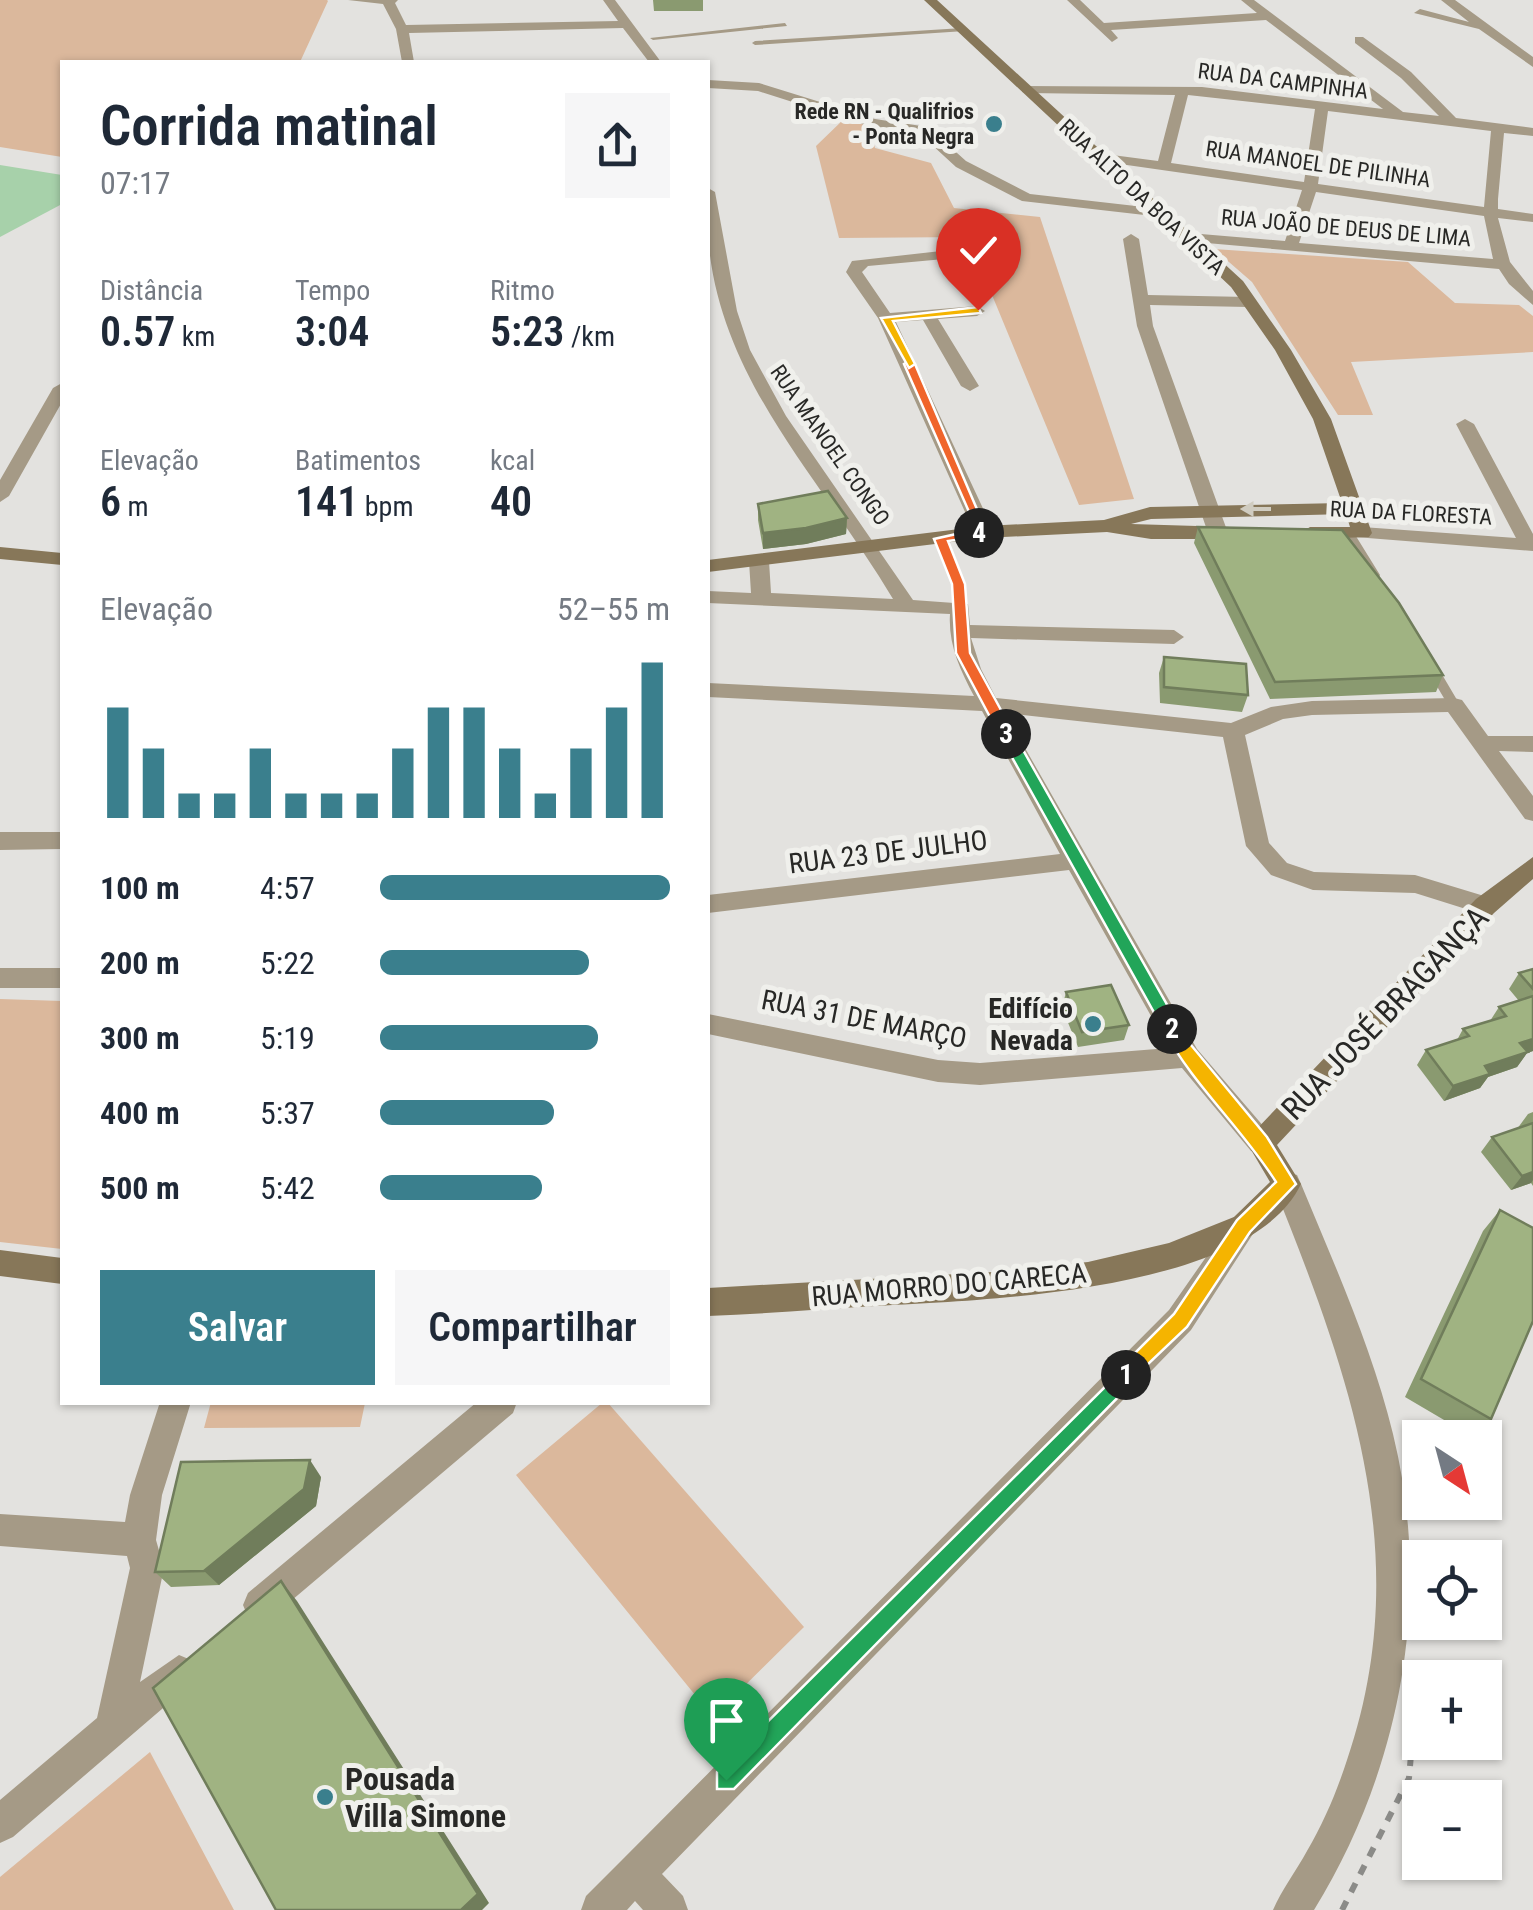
<!DOCTYPE html>
<html lang="pt">
<meta charset="utf-8">
<style>
body{margin:0;font-family:"Roboto Condensed",sans-serif;background:#f6f6f7;color:#1f2937;height:100vh;display:flex;flex-direction:column;font-size:38px;white-space:nowrap}
*{box-sizing:border-box;margin:0}
p{font-size:32px;color:#747a83}
.icon{flex:none;width:55px;height:55px;fill:none;stroke:currentColor;stroke-width:2;stroke-linecap:round;stroke-linejoin:round}
.map{position:relative;flex:1;overflow:hidden}
.side{position:absolute;left:60px;top:60px;width:650px;height:1345px;display:flex;flex-direction:column;background:#fff;border-radius:0px;box-shadow:0 2px 8px #0004}
.side>*{flex:none}
.needle{width:65px;rotate:144deg}
.tools{position:absolute;left:1402px;top:1420px;display:grid;gap:20px}
.tools a{display:grid;place-items:center;width:100px;height:100px;border-radius:0px;background:#fff;box-shadow:0 2px 8px #0004;font-size:50px}
.pin{position:absolute;display:grid;place-items:center;width:85px;height:85px;color:#fff;margin:-102px -42px;border-radius:50% 50% 50% 0;rotate:-45deg;box-shadow:0 0 10px #0007}
.pin .icon{rotate:45deg}
.km{position:absolute;width:50px;height:50px;margin:-25px;border-radius:50%;background:#222;color:#fff;font-size:28px;line-height:50px;text-align:center}
.round{display:grid;place-items:center;flex:none;width:105px;height:105px;border-radius:0px;background:#f6f6f7}
.head{display:flex;align-items:center;justify-content:space-between;height:170px;padding:0 40px}
h1{font-size:55px;font-weight:600;line-height:75px}
.metrics{display:grid;grid-template-columns:repeat(3,1fr);gap:15px;height:170px;padding:10px 40px}
.metrics div{display:grid;align-content:center}
.metrics b{font-size:42px;font-weight:600}
.metrics small{font-size:28px;font-weight:400}
.metrics p{font-size:28px}
.chart{height:280px;padding:20px 40px}
.chart p{display:flex;justify-content:space-between}
.chart svg{width:100%;height:180px;margin-top:10px;stroke:#3a7f8d;stroke-width:6}
.primary-button{display:flex;gap:20px;margin-top:auto;padding:20px 40px}
.primary-button a{flex:1;height:115px;border-radius:0px;background:#3a7f8d;color:#fff;font-size:40px;font-weight:600;line-height:115px;text-align:center}
.primary-button a+a{background:#f6f6f7;color:#1f2937}
ul{padding:0 40px;list-style:none;font-size:32px}
li{display:grid;grid-template-columns:160px 120px 1fr;align-items:center;height:75px}
li i{height:25px;border-radius:12px;background:#3a7f8d}
.map>svg:first-child{display:block}
</style>
<div class="map">
<svg width="1533" height="1910" viewBox="0 0 1533 1910">
<rect width="100%" height="100%" fill="#e3e2df"/>
<path fill="#dbb89c" d="M0,0H327L328,1L300,62H62V157L0,147Z
M845,118L869,126L875,148L931,163L954,208L1040,217L1134,499L1079,505L968,237L839,238L816,146Z
M1214,249L1408,262L1455,303L1519,305L1533,316V352L1351,362L1373,415H1338L1252,282Z
M0,999L62,1001V1249L0,1242Z
M211,1402H365V1403L360,1427L204,1428Z
M602,1403H608L804,1627L713,1717L516,1475Z
M150,1752L234,1910H0V1877Z"/>
<path fill="#a7d1aa" d="M0,165L62,175V204L0,237Z"/>
<g fill="none" stroke-linecap="round" stroke-linejoin="round">
<path stroke="#8b8b88" stroke-width="6" stroke-dasharray="10 10" stroke-linecap="butt" d="M1342,1910L1409,1778L1417,1685"/>
<path fill="#a59a86" fill-rule="evenodd" d="M785,23L787,26L653,40L650,38Z
M963,28L965,31L755,45L752,43L755,41Z
M1349,530L1354,533L1380,575L1379,577H1371L1370,575L1344,533Z
M940,536L945,539L964,584L965,610L961,611L955,608L954,584L935,539Z
M1431,662L1437,666L1460,705L1458,708L1454,709L1448,705L1425,666Z"/>
<path fill="#a59a86" fill-rule="evenodd" d="M348,0H398L395,3L406,25L618,21L603,0H615L661,62H649L623,28L409,33L414,62H402L396,29L383,4Z
M1067,0H1080L1104,23L1257,13L1241,0H1254L1403,112L1439,116L1401,78L1355,43V37H1363L1411,72L1456,118L1533,128V136L1504,133L1498,199V209L1533,214V222L1498,218L1510,262L1533,291V305L1509,284L1499,269L1184,241L1181,238L1189,233L1285,241L1302,190L1092,160V154L1097,153L1158,161L1175,95L1027,93L1022,92V86L1202,87L1383,109L1266,20L1111,30L1118,38L1112,42ZM1188,95L1315,109L1304,182L1171,163ZM1328,111L1491,131L1484,207L1318,184ZM1316,192L1484,216L1493,259L1299,243Z
M1441,0H1455L1533,57V67L1479,29L1414,13L1420,9L1469,22Z
M708,80L759,83L875,119L928,127L966,161L1030,194L1162,209L1169,213L1162,217L1022,201L956,167L919,133L868,126L758,91L708,88Z
M708,188L715,192L737,311L750,350L786,416L913,600L968,604L970,625L1174,630L1184,637L1174,644L971,638L981,669L996,698L1231,723L1271,707L1312,701L1454,698L1462,700L1488,736H1533V752L1499,751L1533,796V821L1525,819L1448,712L1312,715L1283,719L1245,735L1269,843L1287,863L1314,872L1415,875L1494,899L1497,906L1485,915L1415,893L1313,890L1271,875L1246,846L1223,737L1005,713L1197,1049L1271,1135L1275,1143L1271,1151L1261,1155L1251,1151L1182,1068L980,1085L938,1082L708,1034V1014L938,1060L980,1063L1169,1048L1069,870L708,913V895L1060,854L982,711L708,697V683L974,696C960,670 948,644 950,614L708,603V591L751,593L749,561L759,555L769,561L771,593L893,599C812,463 696,359 708,188Z
M1131,234L1139,239L1148,295L1248,297L1256,302L1248,307L1150,305L1153,326L1228,533L1225,537H1211L1208,533L1137,326L1123,239Z
M950,250L955,252V258L868,266L862,272L890,313L977,306L985,311L977,316L938,319L979,386L970,391L961,386L923,320L896,322L994,532L984,538L974,532L878,318L846,272L852,261Z
M62,383V402L9,496L0,502V480L53,388Z
M1465,419L1474,424L1533,534V551L1355,537L1352,533L1362,527L1516,538L1456,424Z
M0,832H62V849L0,850Z
M0,968H62V988H0Z
M1287,1172L1297,1175L1301,1184C1335,1266 1372,1348 1393,1434C1433,1597 1401,1769 1314,1910H1273C1282,1889 1296,1871 1307,1851C1324,1822 1337,1791 1347,1760C1417,1556 1349,1373 1273,1184L1277,1175Z
M1244,1213L1254,1217L1258,1226L1191,1330L662,1874L683,1896L688,1910H643L635,1901L627,1910H581L586,1896L622,1860L1169,1310L1234,1217Z
M160,1402H191L162,1495L156,1540L164,1568L140,1682L179,1655L191,1660L196,1672L191,1684L13,1837L0,1843V1800L97,1718L130,1568L127,1556L0,1546V1514L125,1522L130,1495Z
M477,1402H517L513,1413L272,1617L260,1622L248,1617L243,1605L248,1593Z"/>
<path fill="#877759" fill-rule="evenodd" d="M924,0H937L1243,281L1291,350L1331,419L1372,533L1369,537L1310,539L1300,533L1310,527H1350L1346,514L1151,519L1131,524L1230,527L1240,533L1230,539H1151L1107,532L984,538L708,572V560L984,526L1104,520L1150,507L1342,503L1313,419L1275,350L1231,287Z
M0,547L62,553V565L0,559Z
M1533,857V879L1494,913L1277,1145L1301,1184C1249,1293 981,1300 875,1306C819,1309 763,1314 708,1316V1288L993,1272L1088,1262L1169,1243L1234,1217L1270,1182L1247,1143L1251,1135L1476,899Z
M0,1250L62,1258V1284L0,1276Z"/>
</g>
<path fill="#8a9a70" d="M653,0H703V11H654Z
M758,504L847,518L846,534L806,544L763,549L758,520Z
M1198,527L1443,675L1436,692L1270,699L1194,543Z
M1164,657L1248,695L1242,712L1160,703L1159,673Z
M1533,969V1051L1527,1053L1517,1067L1488,1077L1480,1088L1444,1101L1417,1065L1426,1050L1457,1040L1463,1029L1490,1021L1499,1007L1519,1001L1509,989L1519,973Z
M1066,992L1129,1025L1124,1040L1078,1047L1062,1008Z
M1533,1112V1186L1531,1183L1511,1190L1481,1152L1492,1137L1517,1129L1528,1114Z
M1500,1210L1491,1419L1473,1437L1405,1397L1483,1231Z
M321,1477L316,1506L219,1585L171,1587L155,1572Z"/>
<path fill="#707d5b" d="M847,518L846,534L806,544L763,549V533Z
M1533,1039V1051L1527,1053L1517,1067L1488,1077L1480,1088L1444,1101L1453,1086L1520,1043Z
M1533,1172V1180L1531,1183L1511,1190L1522,1176Z
M310,1460L321,1477L316,1506L219,1585L204,1571Z
M281,1581L297,1601L489,1903L482,1910H461Z"/>
<path fill="#a0b382" stroke="#707d5b" stroke-width="2.5" d="M828,491L847,518L806,528L763,533L758,504Z
M1198,527L1342,530L1399,603L1443,675L1275,682Z
M1164,657L1246,664L1248,695L1164,687Z
M1533,969V989L1519,973Z
M1111,985L1129,1025L1082,1032L1066,992Z
M1533,996V1039L1520,1043L1528,1052L1485,1066L1490,1074L1453,1086L1426,1050L1469,1036L1463,1029L1506,1016L1499,1007Z
M1533,1123V1172L1522,1176L1492,1137Z
M1500,1210L1533,1228V1321L1491,1419L1421,1379Z
M310,1460L304,1489L204,1571L155,1572L181,1462Z
M281,1581L478,1894L461,1910H276L153,1688Z"/>
<defs><path id="oneway-solid" d="M-6-.8H1V-3.2L6.5 0L1 3.2V.8H-6Z" transform="scale(2.5)"/></defs>
<use fill="#d0ccc0" href="#oneway-solid" transform="translate(1256 509) rotate(180)"/>
<path fill="#22a559" stroke="#fff" stroke-width="2.5" d="M1126,1366L1133,1369V1382L734,1789H717V1772Z"/>
<path fill="#f5b400" stroke="#fff" stroke-width="2.5" d="M1172,1022L1267,1137L1296,1184L1250,1232L1187,1327L1126,1385L1119,1382V1369L1174,1314L1237,1220L1276,1182C1242,1128 1193,1085 1163,1029Z"/>
<path fill="#22a559" stroke="#fff" stroke-width="2.5" d="M1006,729L1014,734L1178,1024V1034H1166L999,734Z"/>
<path fill="#f0652b" stroke="#fff" stroke-width="2.5" d="M979,529L984,536L948,541L965,584L970,653L1014,734L1006,739L999,734L956,653L952,584L934,539Z"/>
<path fill="#f0652b" stroke="#fff" stroke-width="2.5" d="M909,361L915,364L988,535L973,533L977,530L904,364Z"/>
<path fill="#f5b400" stroke="#fff" stroke-width="2.5" d="M978,307L981,313L893,321L915,364L909,368L881,318Z"/>
<g fill="#3a7f8d" stroke="#f0f0ec" stroke-width="4">
<circle cx="994" cy="124" r="10"/>
<circle cx="1093" cy="1024" r="10"/>
<circle cx="325" cy="1797" r="10"/>
</g>
<g text-anchor="middle" dominant-baseline="central" stroke-width="10" stroke-linejoin="round" paint-order="stroke">
<g font-size="22" fill="#282826" stroke="#f0f0ec">
<text transform="translate(1283 81) rotate(7)">RUA DA CAMPINHA</text>
<text transform="translate(1318 164) rotate(8)">RUA MANOEL DE PILINHA</text>
<text transform="translate(1142 197) rotate(43)">RUA ALTO DA BOA VISTA</text>
<text transform="translate(1346 228) rotate(5)">RUA JOÃO DE DEUS DE LIMA</text>
<text transform="translate(830 445) rotate(55)">RUA MANOEL CONGO</text>
<text transform="translate(1411 513) rotate(3)">RUA DA FLORESTA</text>
</g>
<g font-size="22" font-weight="bold" fill="#282826" stroke="#f0f0ec" text-anchor="end">
<text x="974" y="111">Rede RN - Qualifrios<tspan x="974" dy="25">- Ponta Negra</tspan></text>
</g>
<g font-size="28" fill="#282826" stroke="#f0f0ec">
<text transform="translate(888 852) rotate(-7)">RUA 23 DE JULHO</text>
<text transform="translate(864 1019) rotate(11)">RUA 31 DE MARÇO</text>
<text transform="translate(949 1285) rotate(-5)">RUA MORRO DO CARECA</text>
</g>
<g font-size="28" font-weight="bold" fill="#282826" stroke="#f0f0ec" text-anchor="end">
<text x="1073" y="1008">Edifício<tspan x="1073" dy="32">Nevada</tspan></text>
</g>
<g font-size="32" fill="#282826" stroke="#f0f0ec">
<text transform="translate(1385 1013) rotate(-46)">RUA JOSÉ BRAGANÇA</text>
</g>
<g font-size="32" font-weight="bold" fill="#282826" stroke="#f0f0ec" text-anchor="start">
<text x="345" y="1779">Pousada<tspan x="345" dy="37">Villa Simone</tspan></text>
</g>
</g>
</svg>
<div class="tools">
<a><svg class="needle" viewBox="-14 -14 28 28"><path d="M0-13l5 13h-10z" fill="#e53935"/><path d="M0 13l5-13h-10z" fill="#747a83"/></svg></a>
<a><svg class="icon" aria-label="locate" viewBox="0 0 24 24"><circle cx="12" cy="12" r="6"/><path d="M12 2v4M12 18v4M2 12h4M18 12h4"/></svg></a>
<a>+</a>
<a>−</a>
</div>
<div class="pin" style="left:726px;top:1780px;background:#1e9e55"><svg class="icon" aria-label="arrive" viewBox="0 0 24 24"><path d="M6 21V4h12l-3 4 3 4H6"/></svg></div>
<div class="pin" style="left:978px;top:310px;background:#d93025"><svg class="icon" aria-label="check" viewBox="0 0 24 24"><path d="M5 12l5 5 9-10"/></svg></div>
<b class="km" style="left:1126px;top:1375px">1</b>
<b class="km" style="left:1172px;top:1029px">2</b>
<b class="km" style="left:1006px;top:734px">3</b>
<b class="km" style="left:979px;top:533px">4</b>
<section class="side">
<div class="head"><div><h1>Corrida matinal</h1><p>07:17</p></div><a class="round"><svg class="icon" aria-label="share" viewBox="0 0 24 24"><path d="M12 15V3M7 8l5-5 5 5M5 13v7h14v-7"/></svg></a></div>
<div class="metrics">
<div><p>Distância</p><b>0.57<small> km</small></b></div>
<div><p>Tempo</p><b>3:04</b></div>
<div><p>Ritmo</p><b>5:23<small> /km</small></b></div>
</div>
<div class="metrics">
<div><p>Elevação</p><b>6<small> m</small></b></div>
<div><p>Batimentos</p><b>141<small> bpm</small></b></div>
<div><p>kcal</p><b>40</b></div>
</div>
<div class="chart"><p><span>Elevação</span>52–55 m</p>
<svg viewBox="0 0 160 44" preserveAspectRatio="none"><path d="M5 44V17M15 44V27M25 44V38M35 44V38M45 44V27M55 44V38M65 44V38M75 44V38M85 44V27M95 44V17M105 44V17M115 44V27M125 44V38M135 44V27M145 44V17M155 44V6"/></svg>
</div>
<ul>
<li><b>100 m</b>4:57<i style="width:100%"></i></li>
<li><b>200 m</b>5:22<i style="width:72%"></i></li>
<li><b>300 m</b>5:19<i style="width:75%"></i></li>
<li><b>400 m</b>5:37<i style="width:60%"></i></li>
<li><b>500 m</b>5:42<i style="width:56%"></i></li>
</ul>
<div class="primary-button"><a>Salvar</a><a>Compartilhar</a></div>
</section>
</div>
